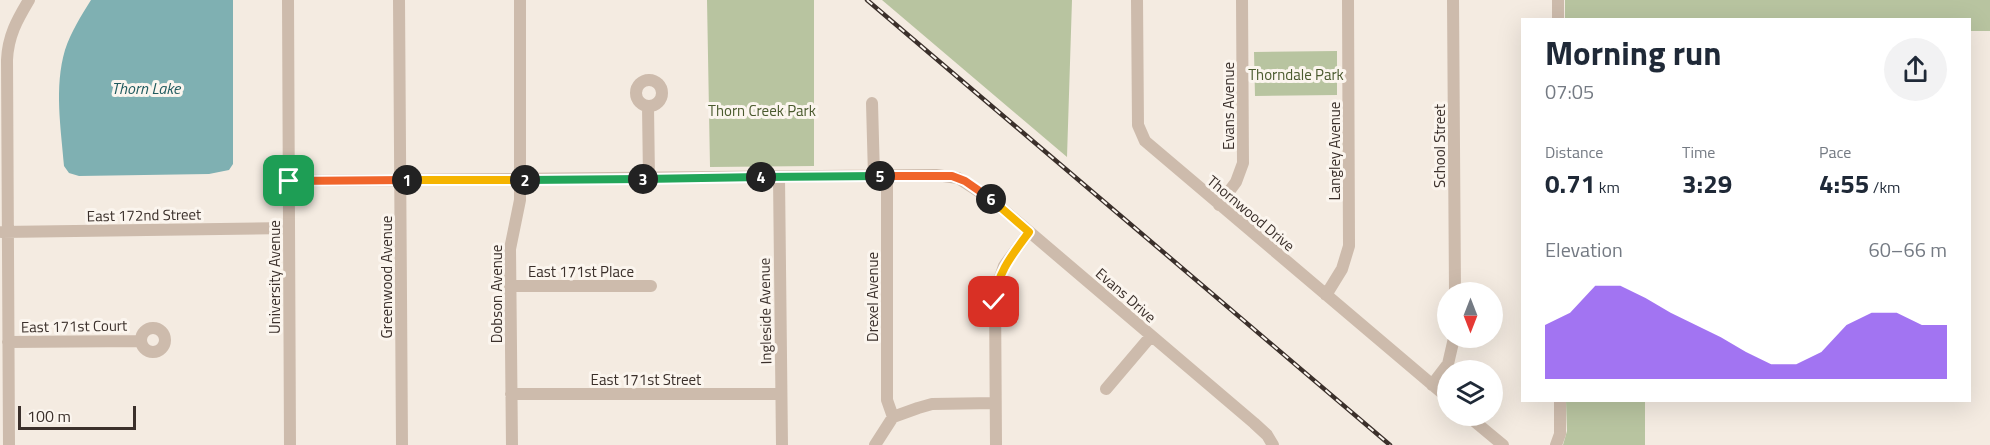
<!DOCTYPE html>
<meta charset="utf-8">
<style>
body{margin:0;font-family:"Titillium Web",sans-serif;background:#f2f2f3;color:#1f2937;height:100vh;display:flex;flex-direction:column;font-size:22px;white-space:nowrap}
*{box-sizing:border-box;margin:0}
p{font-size:20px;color:#747a83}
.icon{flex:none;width:33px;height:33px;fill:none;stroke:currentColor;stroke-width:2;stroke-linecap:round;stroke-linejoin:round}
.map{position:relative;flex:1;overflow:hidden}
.sheet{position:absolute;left:1521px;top:18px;width:450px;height:384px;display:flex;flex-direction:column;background:#fff;border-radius:0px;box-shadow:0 6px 24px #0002}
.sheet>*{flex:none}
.needle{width:39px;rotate:180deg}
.tools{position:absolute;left:1437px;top:282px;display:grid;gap:12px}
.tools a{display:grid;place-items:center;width:66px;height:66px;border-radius:50%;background:#fff;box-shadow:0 6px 24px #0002;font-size:30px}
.scale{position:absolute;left:18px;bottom:15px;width:118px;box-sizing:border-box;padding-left:6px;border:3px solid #3b302b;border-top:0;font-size:16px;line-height:21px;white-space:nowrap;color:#3b302b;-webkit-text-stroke:4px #fbf5ee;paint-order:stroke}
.pin{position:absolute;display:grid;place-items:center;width:51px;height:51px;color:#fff;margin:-26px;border-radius:12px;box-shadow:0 3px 9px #0006}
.km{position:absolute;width:30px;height:30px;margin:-15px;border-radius:50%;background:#222;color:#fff;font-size:16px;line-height:30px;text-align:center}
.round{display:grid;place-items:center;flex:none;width:63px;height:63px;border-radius:32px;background:#f2f2f3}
.headline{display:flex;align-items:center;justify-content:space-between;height:102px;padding:0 24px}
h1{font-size:33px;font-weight:700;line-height:45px}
.figures{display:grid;grid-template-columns:repeat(3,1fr);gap:9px;height:102px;padding:6px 24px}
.figures div{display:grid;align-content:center}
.figures b{font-size:26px;font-weight:700}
.figures small{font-size:16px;font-weight:400}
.figures p{font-size:16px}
.chart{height:168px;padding:12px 24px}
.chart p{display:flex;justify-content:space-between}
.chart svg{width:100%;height:108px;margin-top:6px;fill:#7c3aed;opacity:.7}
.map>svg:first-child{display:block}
</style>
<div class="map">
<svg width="1990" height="445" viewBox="0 0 1990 445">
<rect width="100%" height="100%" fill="#f4ebe1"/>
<path fill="#b8c4a0" d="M707,0H814V166L710,167Z
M882,0H1072L1067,157Z
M1565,0H1990V31H1970V20L1565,19Z
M1337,51V95L1255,96L1254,52Z
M1566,401H1645V445H1563L1567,431Z"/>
<path fill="#7fb0b2" d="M91,0H233V164L229,170L209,174L79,176L69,173L64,166C61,128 54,87 65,50C71,32 81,16 91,0Z"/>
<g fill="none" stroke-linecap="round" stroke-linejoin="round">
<path stroke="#cdbbac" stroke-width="12" d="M288,0L290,445
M399,0L402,445
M1137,0L1138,125L1145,141L1448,398
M1453,0L1455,292
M1558,0V20
M636 93a13 13 0 1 1 26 0a13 13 0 1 1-26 0Z
M872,103L874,176
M648,106L649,179
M887,176V400L893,417
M779,177L782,445
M289,181L936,175L958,178L992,200L1254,423L1267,435L1273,445
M1219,205L1236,182L1243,163L1242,0
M2,232L289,228
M510,286H651
M1326,295L1342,269L1349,246L1348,0
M141 340a12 12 0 1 1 24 0a12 12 0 1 1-24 0Z
M8,342L141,341
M1432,385L1448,364L1454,338
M1106,389L1151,336
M511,394H781
M1468,416L1503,445
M9,445L7,60C8,36 17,20 29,0
M512,445L510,249L520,200V0
M875,445L893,417L918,408L932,404L995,403
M996,445L995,292L1004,266L1029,232
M1556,445L1560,434V400"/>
<defs>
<path id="rail" d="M867,0L1390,445"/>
</defs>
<use href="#rail" stroke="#3b302b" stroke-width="4.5"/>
<use href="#rail" stroke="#fbf5ee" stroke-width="2" stroke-dasharray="7" stroke-linecap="butt"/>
</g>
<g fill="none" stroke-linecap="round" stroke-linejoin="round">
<defs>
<path id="split-1" d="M289,181L407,180"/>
<path id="split-2" d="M407,180H525"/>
<path id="split-3" d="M525,180L643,179"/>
<path id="split-4" d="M643,179L761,177"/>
<path id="split-5" d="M761,177L880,176"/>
<path id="split-6" d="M880,176H952L965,181L991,199"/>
<path id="split-7" d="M991,199L1029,232C1012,255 997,273 994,302"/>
</defs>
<use href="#split-1" stroke="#fff" stroke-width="12"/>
<use href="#split-2" stroke="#fff" stroke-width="12"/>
<use href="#split-3" stroke="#fff" stroke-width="12"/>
<use href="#split-4" stroke="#fff" stroke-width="12"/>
<use href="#split-5" stroke="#fff" stroke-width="12"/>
<use href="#split-6" stroke="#fff" stroke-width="12"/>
<use href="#split-7" stroke="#fff" stroke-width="12"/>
<use href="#split-1" stroke="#f0652b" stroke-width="8"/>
<use href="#split-2" stroke="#f5b400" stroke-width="8"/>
<use href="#split-3" stroke="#22a559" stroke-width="8"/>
<use href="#split-4" stroke="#22a559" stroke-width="8"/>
<use href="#split-5" stroke="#22a559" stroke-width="8"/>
<use href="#split-6" stroke="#f0652b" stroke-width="8"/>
<use href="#split-7" stroke="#f5b400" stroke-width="8"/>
</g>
<g text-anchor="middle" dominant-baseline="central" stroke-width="6" stroke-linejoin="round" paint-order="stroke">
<g font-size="15" fill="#4a5a2e" stroke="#fbf5ee">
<text x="1296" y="74">Thorndale Park</text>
<text x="762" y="110">Thorn Creek Park</text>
</g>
<g font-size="15" fill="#3b302b" stroke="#fbf5ee">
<text transform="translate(1228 106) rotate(-90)">Evans Avenue</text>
<text transform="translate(1439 146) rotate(-90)">School Street</text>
<text transform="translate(1334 151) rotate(-90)">Langley Avenue</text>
<text transform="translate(1251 213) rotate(40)">Thornwood Drive</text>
<text transform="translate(144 215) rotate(-1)">East 172nd Street</text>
<text x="581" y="271">East 171st Place</text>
<text transform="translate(274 277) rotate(-90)">University Avenue</text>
<text transform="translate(386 277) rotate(-90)">Greenwood Avenue</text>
<text transform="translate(496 294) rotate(-90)">Dobson Avenue</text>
<text transform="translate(1126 295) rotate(41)">Evans Drive</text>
<text transform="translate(872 297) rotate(-90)">Drexel Avenue</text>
<text transform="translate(765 311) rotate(-91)">Ingleside Avenue</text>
<text transform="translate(74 326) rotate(-1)">East 171st Court</text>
<text x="646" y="379">East 171st Street</text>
</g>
<g font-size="16" font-style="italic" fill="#1f5a5e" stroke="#fbf5ee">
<text x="146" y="88">Thorn Lake</text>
</g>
</g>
</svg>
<div class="tools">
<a><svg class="needle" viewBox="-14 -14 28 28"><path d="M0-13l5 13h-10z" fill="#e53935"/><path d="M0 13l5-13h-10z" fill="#747a83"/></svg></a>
<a><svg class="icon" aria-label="layers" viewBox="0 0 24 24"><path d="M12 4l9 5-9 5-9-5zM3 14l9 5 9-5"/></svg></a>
</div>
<div class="scale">100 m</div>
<div class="pin" style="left:289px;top:181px;background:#1e9e55"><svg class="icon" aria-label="arrive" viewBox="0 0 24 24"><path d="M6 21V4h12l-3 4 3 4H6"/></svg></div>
<div class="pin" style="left:994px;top:302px;background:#d93025"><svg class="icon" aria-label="check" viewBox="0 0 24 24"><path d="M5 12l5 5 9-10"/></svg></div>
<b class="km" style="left:407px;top:180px">1</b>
<b class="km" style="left:525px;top:180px">2</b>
<b class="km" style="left:643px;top:179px">3</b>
<b class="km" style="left:761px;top:177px">4</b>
<b class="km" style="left:880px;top:176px">5</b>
<b class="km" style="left:991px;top:199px">6</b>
<section class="sheet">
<div class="headline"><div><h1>Morning run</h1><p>07:05</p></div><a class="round"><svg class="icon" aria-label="share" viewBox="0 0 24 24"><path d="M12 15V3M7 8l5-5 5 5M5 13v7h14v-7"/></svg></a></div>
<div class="figures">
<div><p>Distance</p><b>0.71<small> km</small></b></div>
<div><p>Time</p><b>3:29</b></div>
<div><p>Pace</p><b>4:55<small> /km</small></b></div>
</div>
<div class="chart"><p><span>Elevation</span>60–66 m</p>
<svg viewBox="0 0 160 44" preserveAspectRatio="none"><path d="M0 44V22L10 17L20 6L30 6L40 11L50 17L60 22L70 27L80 33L90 38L100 38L110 33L120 22L130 17L140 17L150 22L160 22V44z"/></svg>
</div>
</section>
</div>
